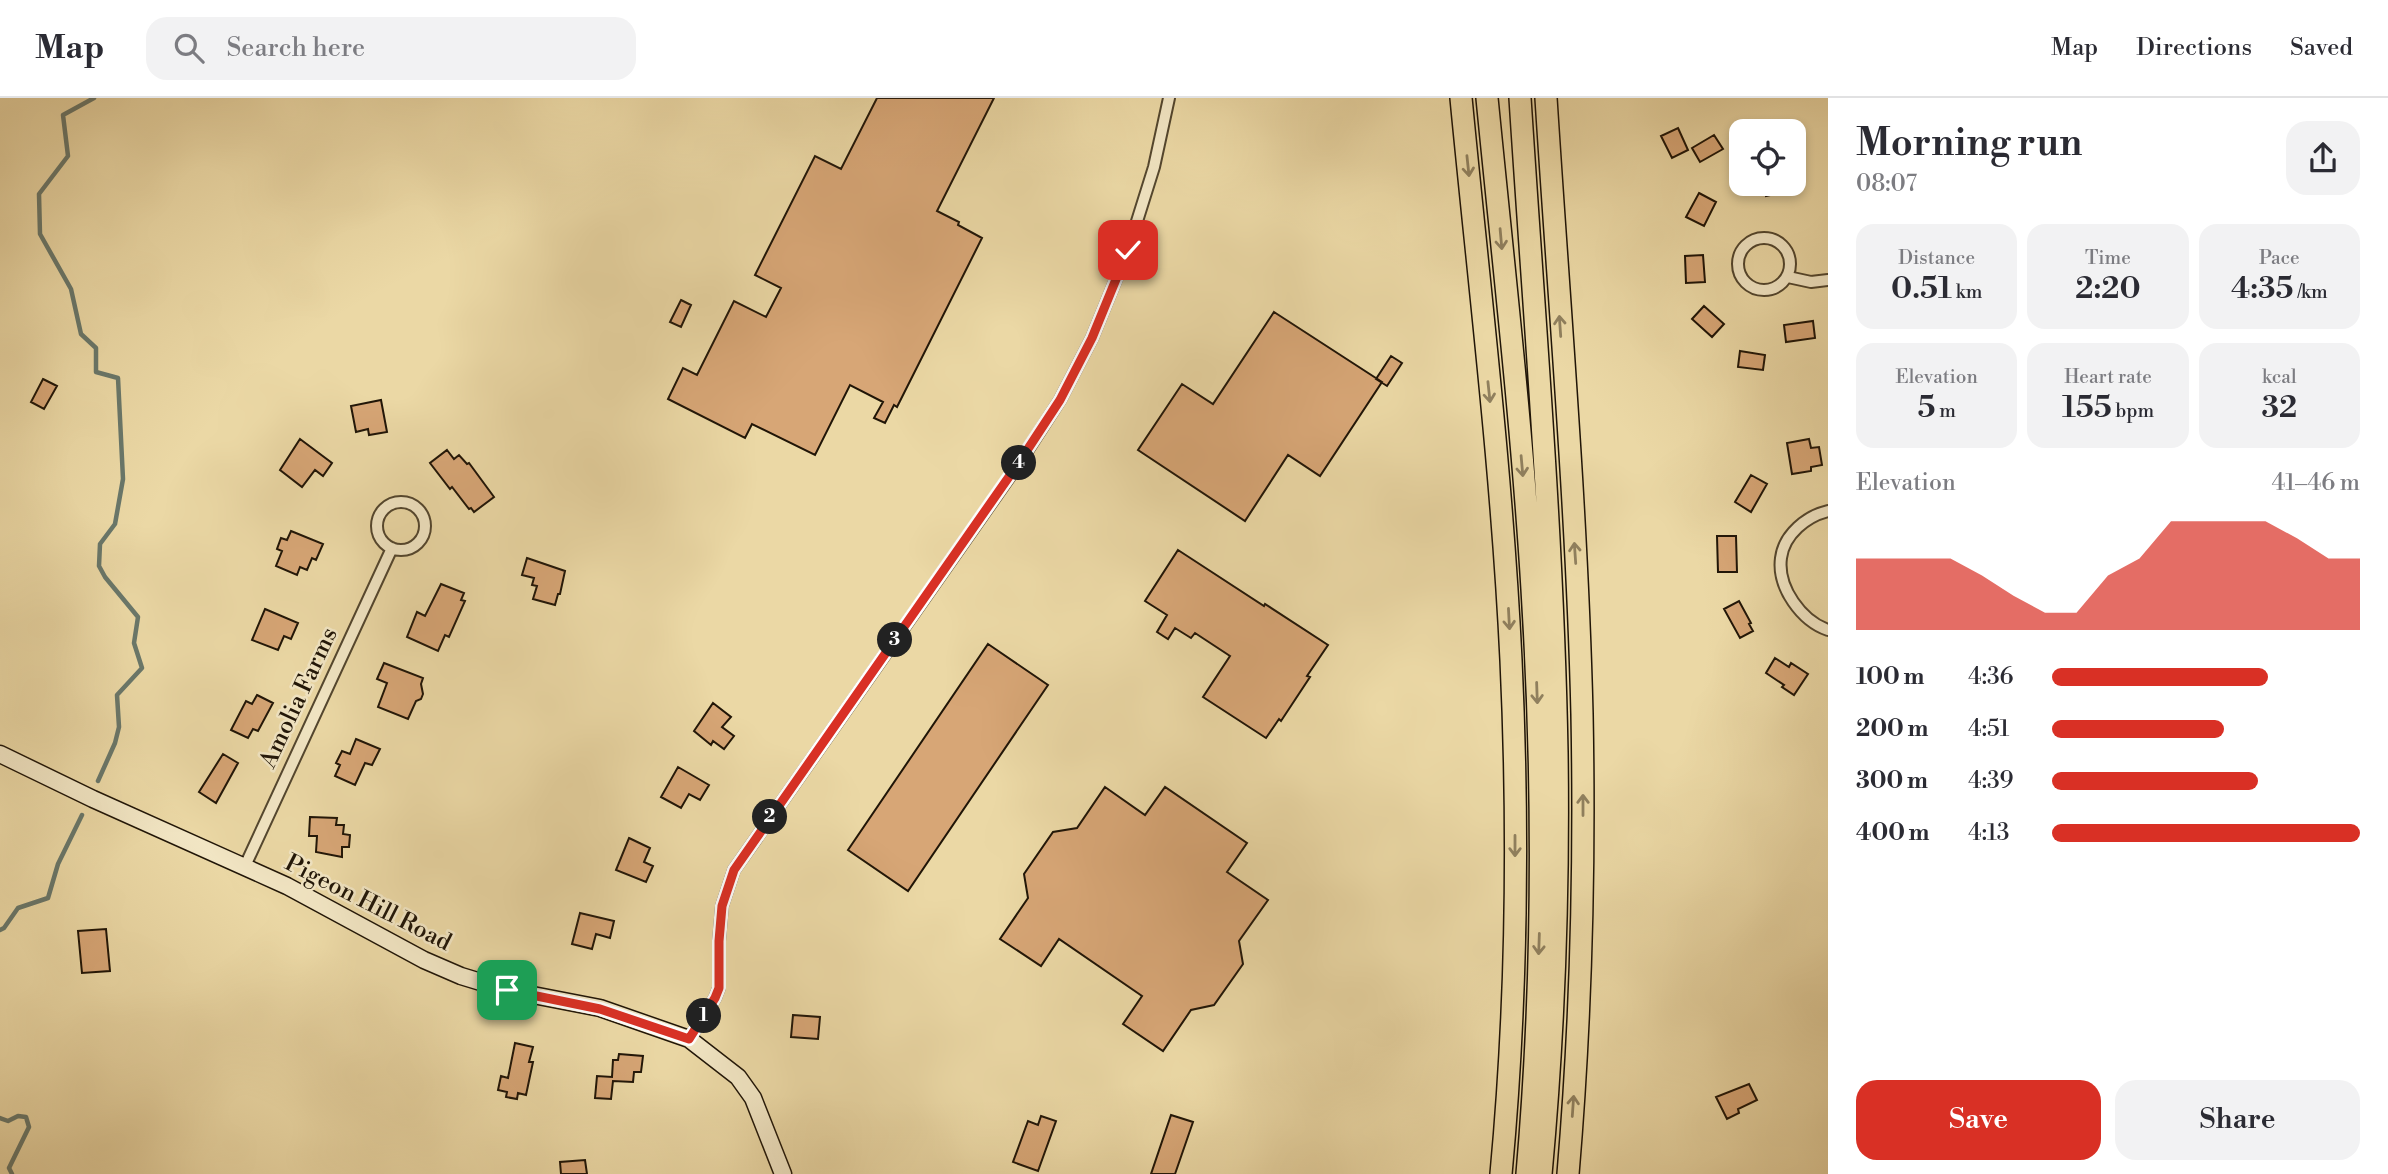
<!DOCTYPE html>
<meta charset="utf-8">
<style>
body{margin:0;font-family:"Libre Bodoni",serif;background:#f2f2f3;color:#2b2b33;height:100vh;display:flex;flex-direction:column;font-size:26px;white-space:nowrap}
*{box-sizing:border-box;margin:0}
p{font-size:23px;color:#7c7c81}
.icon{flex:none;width:38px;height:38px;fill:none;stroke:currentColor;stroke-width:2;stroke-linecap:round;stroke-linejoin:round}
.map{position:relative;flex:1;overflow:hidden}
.side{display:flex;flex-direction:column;background:#fff;width:560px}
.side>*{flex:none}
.fabs{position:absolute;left:1729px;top:21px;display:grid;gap:14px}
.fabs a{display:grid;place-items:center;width:77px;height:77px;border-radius:14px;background:#fff;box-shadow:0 4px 10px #0003;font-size:35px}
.pin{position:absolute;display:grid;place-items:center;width:60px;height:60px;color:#fff;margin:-30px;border-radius:14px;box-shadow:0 4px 10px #0006}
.km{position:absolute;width:35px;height:35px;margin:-18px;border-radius:50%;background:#222;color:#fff;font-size:19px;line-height:35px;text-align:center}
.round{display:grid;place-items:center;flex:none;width:74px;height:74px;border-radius:21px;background:#f2f2f3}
.summary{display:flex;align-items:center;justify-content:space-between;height:119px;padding:0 28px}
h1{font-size:38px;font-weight:600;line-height:52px}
.figures{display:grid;grid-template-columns:repeat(3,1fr);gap:10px;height:119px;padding:7px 28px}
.figures div{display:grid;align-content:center;border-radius:18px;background:#f2f2f3;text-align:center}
.figures b{font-size:30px;font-weight:600}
.figures small{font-size:19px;font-weight:400}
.figures p{font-size:19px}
.chart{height:196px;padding:14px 28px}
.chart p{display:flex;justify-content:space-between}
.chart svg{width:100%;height:126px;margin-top:7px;fill:#d93025;opacity:.7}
.cta{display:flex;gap:14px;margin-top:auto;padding:14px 28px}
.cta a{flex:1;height:80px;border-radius:21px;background:#d93025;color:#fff;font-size:28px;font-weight:600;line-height:80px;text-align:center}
.cta a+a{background:#f2f2f3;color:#2b2b33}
ul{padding:0 28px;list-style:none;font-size:23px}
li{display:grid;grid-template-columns:112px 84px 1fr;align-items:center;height:52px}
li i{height:18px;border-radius:9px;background:#d93025}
header{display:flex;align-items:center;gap:42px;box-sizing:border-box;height:98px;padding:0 35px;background:#fff;border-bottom:2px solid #e1e1e2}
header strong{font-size:33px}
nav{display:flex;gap:38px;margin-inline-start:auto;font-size:24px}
.search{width:490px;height:63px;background:#f2f2f3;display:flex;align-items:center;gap:18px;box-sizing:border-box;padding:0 24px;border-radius:21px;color:#7c7c81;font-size:26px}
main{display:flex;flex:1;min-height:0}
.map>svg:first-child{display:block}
</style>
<header>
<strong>Map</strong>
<div class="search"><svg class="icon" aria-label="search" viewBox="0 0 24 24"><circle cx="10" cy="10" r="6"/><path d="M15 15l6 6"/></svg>Search here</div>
<nav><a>Map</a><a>Directions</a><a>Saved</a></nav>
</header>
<main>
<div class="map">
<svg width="1828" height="1076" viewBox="0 0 1828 1076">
<rect width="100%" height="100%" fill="#ebd8a5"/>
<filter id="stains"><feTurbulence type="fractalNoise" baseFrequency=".00286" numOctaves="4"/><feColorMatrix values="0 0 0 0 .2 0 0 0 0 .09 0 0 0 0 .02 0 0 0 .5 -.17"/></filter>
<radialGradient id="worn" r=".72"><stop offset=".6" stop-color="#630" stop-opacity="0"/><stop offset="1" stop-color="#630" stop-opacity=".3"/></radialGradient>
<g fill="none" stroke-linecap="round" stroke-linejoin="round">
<path stroke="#69776a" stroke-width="4.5" d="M94,0L63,17L68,58L39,96L40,136L71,191L81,236L96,250V274L118,280L123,381L115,426L100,446L99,468L105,479L138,519L134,545L142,570L117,597L119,629L115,645L98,683
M0,832L4,830L18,810L48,800L58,766L82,717
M0,1020L8,1023L18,1018L26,1019L29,1029L9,1070L12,1076"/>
</g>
<path fill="#d7a676" stroke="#201507" stroke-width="2" d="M877,0H994L937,113L959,124L958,127L982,140L897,309L894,307L885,325L874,320L883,304L850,287L815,357L752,326L745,340L668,301L683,270L697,277L734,203L766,219L781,190L755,177L815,58L841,71Z
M1678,30L1688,52L1672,60L1661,38Z
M1714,37L1723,51L1700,64L1692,50Z
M1763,86H1798L1799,90L1766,98Z
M1699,95L1716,104L1704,128L1686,119Z
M1703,157L1705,184L1686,185L1685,158Z
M681,202L691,207L681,229L670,224Z
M1704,208L1724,226L1712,239L1692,221Z
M1274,214L1382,284L1320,378L1288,357L1245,423L1138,352L1182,286L1213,306Z
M1813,223L1815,240L1786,244L1784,227Z
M1740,253L1765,257L1763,272L1738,269Z
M1391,258L1402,265L1387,288L1376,281Z
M43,281L57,288L44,311L31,304Z
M381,302L387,334L369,337L368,331L356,334L351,308Z
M300,341L332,365L323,378L315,372L302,389L280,372Z
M1809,341L1811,350L1819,349L1822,367L1811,369V373L1792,376L1787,345Z
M447,352L454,361L459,357L467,366L469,365L494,399L474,414L471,410L469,411L452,389L450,391L430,365Z
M1751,377L1767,386L1751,414L1735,404Z
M291,433L323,446L316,462L312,460L307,472L300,469L297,477L276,468L282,453L277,451L281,440L287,442Z
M1717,438H1736L1737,474H1718Z
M1178,452L1264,508L1265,506L1328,547L1307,578L1310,579L1281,623L1279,621L1266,640L1203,599L1230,558L1195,535L1191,540L1175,530L1168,541L1157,534L1167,517L1145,503Z
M527,460L565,473L560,496H558L555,507L533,501L537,488L532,487L534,480L522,477Z
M441,486L464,495L461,502L465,503L449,539L445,537L438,553L407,539L417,514L425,518Z
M1739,503L1751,525L1749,526L1753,533L1740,540L1724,511Z
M265,511L298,525L291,541L284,538L278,552L252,542Z
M988,546L1048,587L908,793L848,752Z
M1775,560L1789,569L1791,565L1808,576L1794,597L1782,589L1784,587L1766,575Z
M384,565L423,580L421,586L423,596L421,601L416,603L408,621L378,609L387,585L377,581Z
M257,597L273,605L258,633L253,631L248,640L231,632L246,603L252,606Z
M713,605L731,619L722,629L734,638L724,651L713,643L711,647L694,633Z
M356,641L380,651L372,667L365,665L355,687L335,678L340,667L336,665L342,653L350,656Z
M223,656L238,665L216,705L199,694Z
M678,669L709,687L700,702L689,696L681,710L661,699Z
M1105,689L1145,717L1165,689L1247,745L1227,774L1268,802L1239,843L1243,866L1214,907L1191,912L1163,953L1123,926L1142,898L1059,841L1041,868L1000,841L1028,800L1024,776L1053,734L1077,730Z
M310,719L337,720L336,727H344L343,736L350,737L349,749H342V759L316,754L317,738H309Z
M629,740L650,750L644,764L653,768L646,784L616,772Z
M580,815L614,823L610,840L596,836L592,851L572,846Z
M106,831L110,873L82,875L78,833Z
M793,917L820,919L818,941L791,939Z
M515,945L533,949L529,964H533L526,997L518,995L517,1001L506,999L507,994L498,992L501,978L508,980Z
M619,956L643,958L641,974H634L633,984L613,983L611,1001L595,1000L597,978L612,979L613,962H618Z
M1749,986L1757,1002L1738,1011L1739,1015L1727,1021L1716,999Z
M1171,1017L1193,1024L1175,1076H1151Z
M1041,1018L1056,1023L1038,1073L1013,1064L1028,1023L1038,1027Z
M585,1062L587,1076H561L560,1064Z"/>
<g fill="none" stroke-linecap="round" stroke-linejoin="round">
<defs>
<path id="street" d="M1738 166a26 26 0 1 1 52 0a26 26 0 1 1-52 0Z
M1788,179L1811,184L1828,182
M377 428a24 24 0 1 1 48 0a24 24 0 1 1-48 0Z
M1828,413C1807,418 1784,436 1781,460C1777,490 1802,523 1828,532
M245,768L392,450
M689,941L715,900L719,890V843L722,808L734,772L1020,364L1060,302L1092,240L1128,152L1154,69L1169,0"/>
<path id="secondary" d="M0,656L93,701L287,788L424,862L461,878L507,892L600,910L689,941L738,979L753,1000L783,1076"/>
<path id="highway" d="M1461,0C1479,187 1502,374 1511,562C1519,733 1517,905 1501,1076
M1487,0C1503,163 1522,327 1532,491C1544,686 1544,881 1527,1076
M1520,0C1534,218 1553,436 1557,654C1559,795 1554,936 1541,1076
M1546,0C1559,205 1577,411 1582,616C1585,769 1581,923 1568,1076"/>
</defs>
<use href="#street" stroke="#53462e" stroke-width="14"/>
<use href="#secondary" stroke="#201507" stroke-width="19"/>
<use href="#highway" stroke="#201507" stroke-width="24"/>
<use href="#street" stroke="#f2e6c4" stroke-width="10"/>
<use href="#secondary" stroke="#f2e6c4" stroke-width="16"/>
<use href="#highway" stroke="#ebd8a5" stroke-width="21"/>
</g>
<defs><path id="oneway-shaft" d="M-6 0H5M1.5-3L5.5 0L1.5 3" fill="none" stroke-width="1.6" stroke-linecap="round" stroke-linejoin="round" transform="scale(1.75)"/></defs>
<g stroke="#90805e">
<use href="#oneway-shaft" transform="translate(1468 68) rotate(84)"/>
<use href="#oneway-shaft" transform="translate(1501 141) rotate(85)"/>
<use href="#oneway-shaft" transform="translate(1560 228) rotate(-94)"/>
<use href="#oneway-shaft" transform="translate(1489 294) rotate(84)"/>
<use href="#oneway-shaft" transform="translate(1522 368) rotate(85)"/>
<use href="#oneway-shaft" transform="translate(1575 455) rotate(-94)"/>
<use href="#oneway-shaft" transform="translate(1509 521) rotate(87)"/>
<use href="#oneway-shaft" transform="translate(1537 595) rotate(88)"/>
<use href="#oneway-shaft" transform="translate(1583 707) rotate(-90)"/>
<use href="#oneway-shaft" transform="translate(1515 748) rotate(90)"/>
<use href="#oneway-shaft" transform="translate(1539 846) rotate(92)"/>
<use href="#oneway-shaft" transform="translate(1573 1008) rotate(-86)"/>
</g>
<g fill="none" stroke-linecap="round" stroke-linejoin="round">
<defs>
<path id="route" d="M507,892L600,911L689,941L715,900L719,890V843L722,808L734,772L1020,363L1060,302L1092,240L1128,152"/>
</defs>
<use href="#route" stroke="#fff" stroke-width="14"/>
<use href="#route" stroke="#d93025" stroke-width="9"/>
</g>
<g text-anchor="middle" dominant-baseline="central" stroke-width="5" stroke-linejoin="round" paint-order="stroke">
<g font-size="24" fill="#201507" stroke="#f2e6c4">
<text transform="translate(299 600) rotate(-65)">Amolia Farms</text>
<text transform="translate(368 805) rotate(27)">Pigeon Hill Road</text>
</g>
</g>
<rect width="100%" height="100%" filter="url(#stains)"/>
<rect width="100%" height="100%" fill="url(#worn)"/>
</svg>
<div class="fabs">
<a><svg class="icon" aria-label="locate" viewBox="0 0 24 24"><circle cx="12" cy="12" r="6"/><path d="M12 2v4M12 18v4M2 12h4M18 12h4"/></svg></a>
</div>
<div class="pin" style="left:507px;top:892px;background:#1e9e55"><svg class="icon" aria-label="arrive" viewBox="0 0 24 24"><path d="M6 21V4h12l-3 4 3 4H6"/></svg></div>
<div class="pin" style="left:1128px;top:152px;background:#d93025"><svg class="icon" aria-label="check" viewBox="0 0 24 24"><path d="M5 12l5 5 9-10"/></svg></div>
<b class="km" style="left:704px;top:918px">1</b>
<b class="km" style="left:770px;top:719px">2</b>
<b class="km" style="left:895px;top:542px">3</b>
<b class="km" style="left:1019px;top:365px">4</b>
</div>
<section class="side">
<div class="summary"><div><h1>Morning run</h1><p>08:07</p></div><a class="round"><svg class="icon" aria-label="share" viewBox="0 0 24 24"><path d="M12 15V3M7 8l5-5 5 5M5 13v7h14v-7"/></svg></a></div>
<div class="figures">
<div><p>Distance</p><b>0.51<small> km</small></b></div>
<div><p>Time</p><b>2:20</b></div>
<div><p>Pace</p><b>4:35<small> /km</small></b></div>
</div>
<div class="figures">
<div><p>Elevation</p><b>5<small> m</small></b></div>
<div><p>Heart rate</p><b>155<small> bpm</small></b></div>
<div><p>kcal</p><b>32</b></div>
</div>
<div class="chart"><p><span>Elevation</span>41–46 m</p>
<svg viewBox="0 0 160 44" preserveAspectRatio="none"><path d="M0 44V19L10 19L20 19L30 19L40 25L50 32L60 38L70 38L80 25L90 19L100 6L110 6L120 6L130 6L140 12L150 19L160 19V44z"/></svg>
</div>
<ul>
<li><b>100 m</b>4:36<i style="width:70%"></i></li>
<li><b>200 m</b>4:51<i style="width:56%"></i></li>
<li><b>300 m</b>4:39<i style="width:67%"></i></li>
<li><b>400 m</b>4:13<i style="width:100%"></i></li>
</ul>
<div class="cta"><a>Save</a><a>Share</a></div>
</section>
</main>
